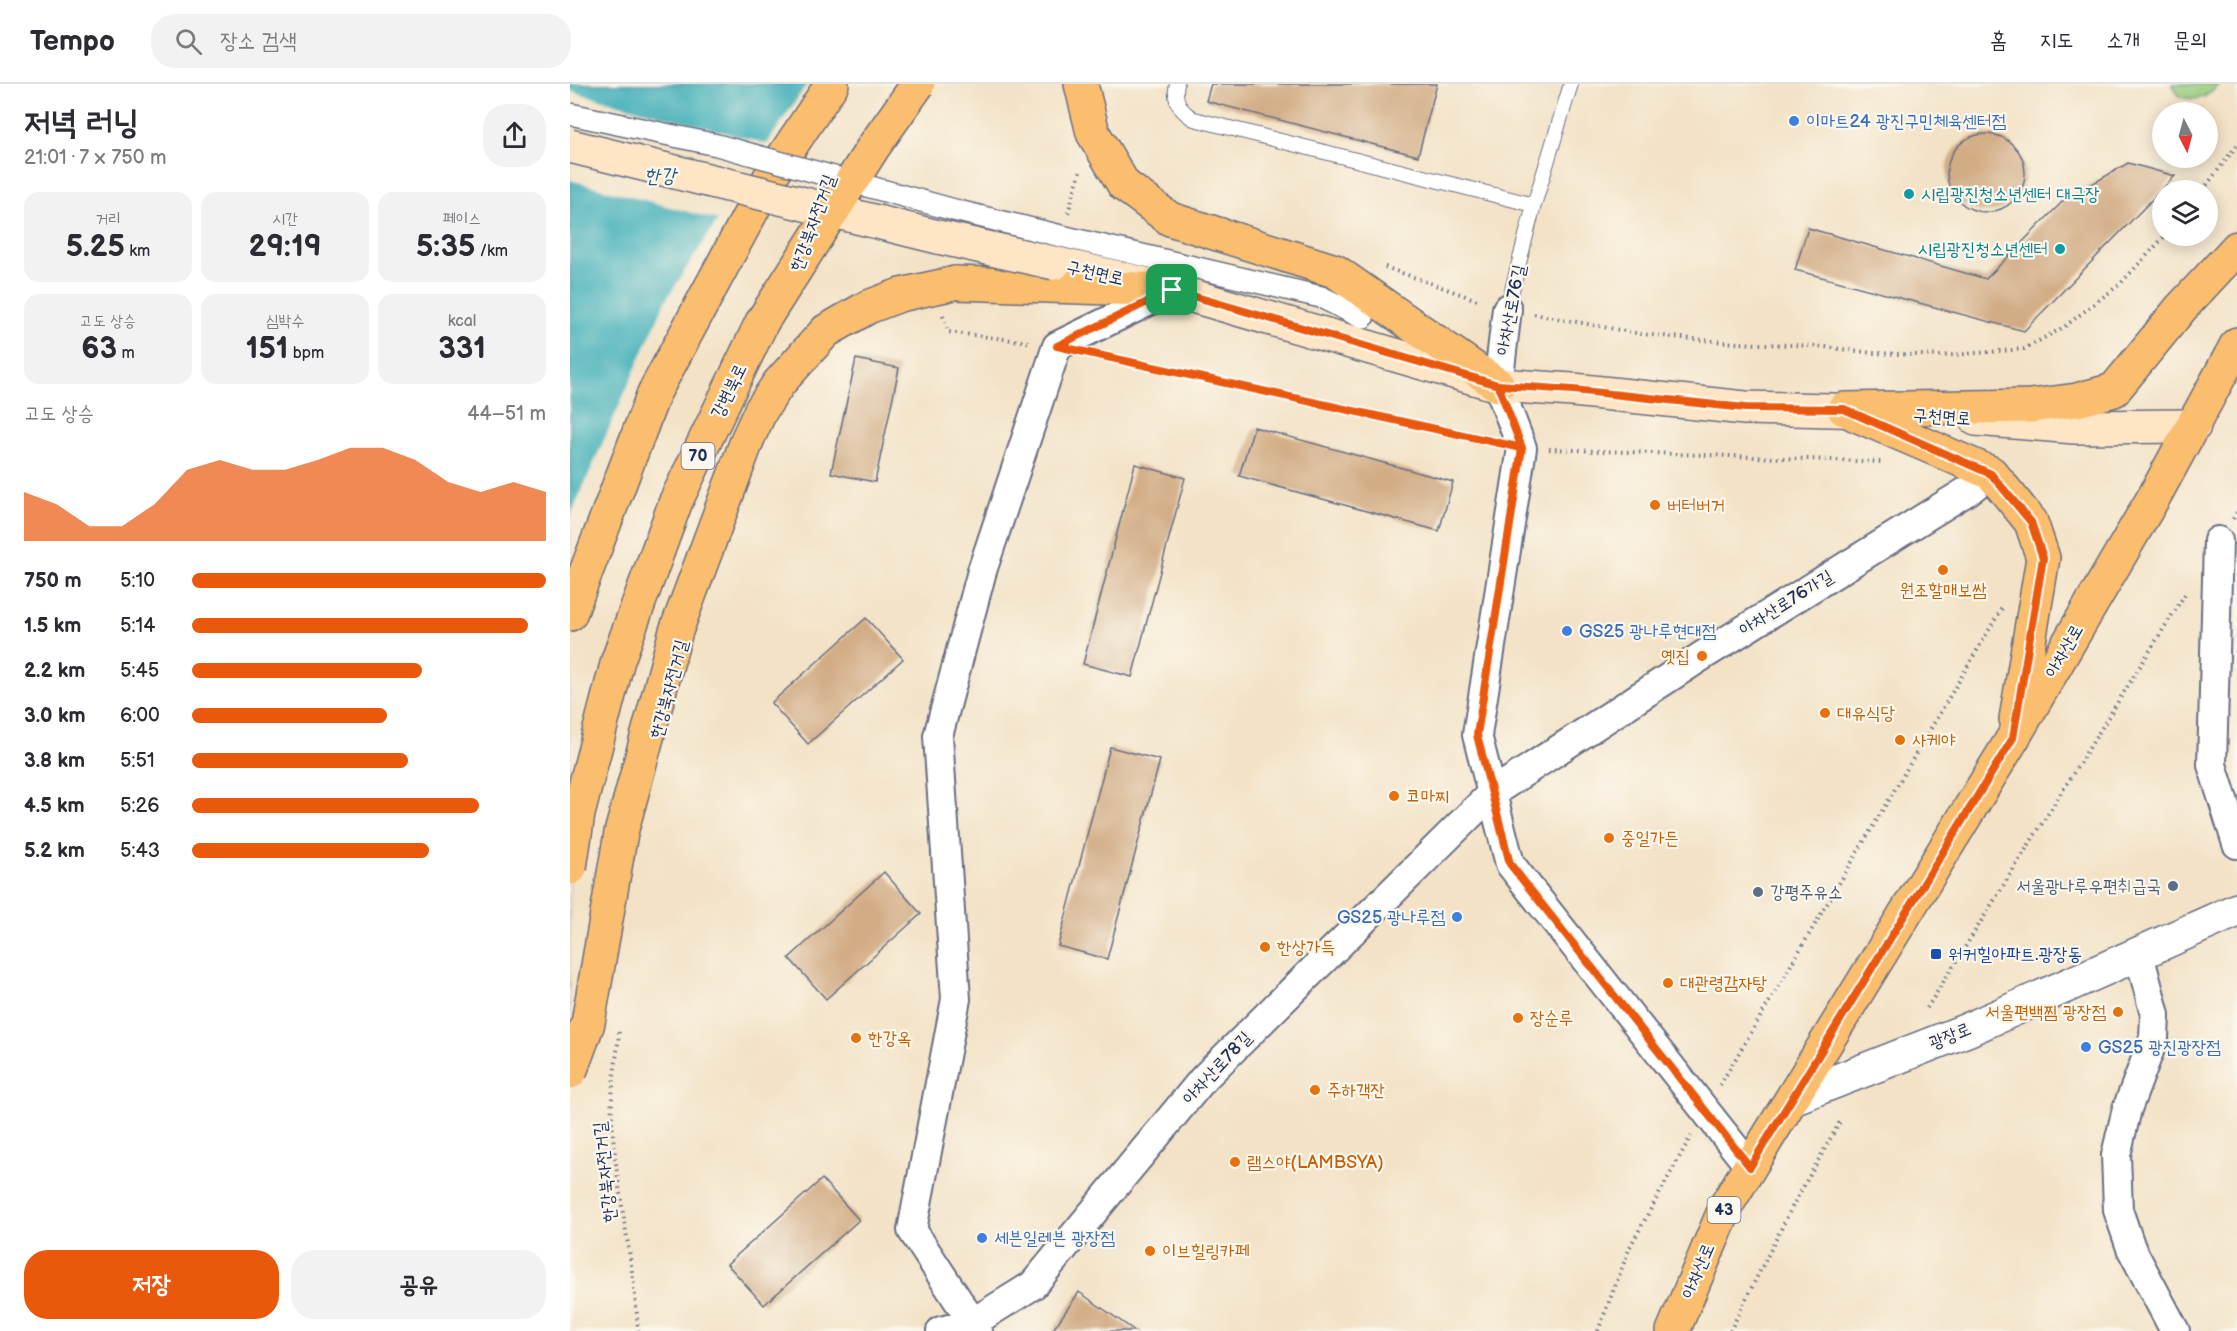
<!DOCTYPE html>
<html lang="ko">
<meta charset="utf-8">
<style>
body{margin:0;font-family:"Balsamiq Sans","Poor Story",sans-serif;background:#f2f2f3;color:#2b2b33;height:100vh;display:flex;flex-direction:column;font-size:22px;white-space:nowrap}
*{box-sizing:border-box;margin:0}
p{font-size:20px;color:#7c7c81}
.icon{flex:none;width:33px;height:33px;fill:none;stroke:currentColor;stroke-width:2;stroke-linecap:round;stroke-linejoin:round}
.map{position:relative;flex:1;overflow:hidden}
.details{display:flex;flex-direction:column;background:#fff;width:570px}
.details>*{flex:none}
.needle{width:39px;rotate:174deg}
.fabs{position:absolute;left:1582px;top:18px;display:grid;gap:12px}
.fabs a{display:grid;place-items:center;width:66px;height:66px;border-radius:50%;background:#fff;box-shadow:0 3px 15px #0003;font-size:30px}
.pin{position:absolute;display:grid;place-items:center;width:51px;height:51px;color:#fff;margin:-26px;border-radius:12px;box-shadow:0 3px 9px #0006}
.round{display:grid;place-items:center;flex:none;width:63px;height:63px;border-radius:24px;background:#f2f2f3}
.summary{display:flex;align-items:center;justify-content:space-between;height:102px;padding:0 24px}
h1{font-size:33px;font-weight:700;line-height:45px}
.stats{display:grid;grid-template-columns:repeat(3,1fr);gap:9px;height:102px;padding:6px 24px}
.stats div{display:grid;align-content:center;border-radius:15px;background:#f2f2f3;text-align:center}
.stats b{font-size:30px;font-weight:700}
.stats small{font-size:16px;font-weight:400}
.stats p{font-size:16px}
.chart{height:168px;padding:12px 24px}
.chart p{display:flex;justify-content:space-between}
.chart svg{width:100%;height:108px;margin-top:6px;fill:#ea580c;opacity:.7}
.cta{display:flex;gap:12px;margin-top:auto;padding:12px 24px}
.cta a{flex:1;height:69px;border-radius:24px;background:#ea580c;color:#fff;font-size:24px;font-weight:700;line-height:69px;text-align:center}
.cta a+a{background:#f2f2f3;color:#2b2b33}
ul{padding:0 24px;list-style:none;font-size:20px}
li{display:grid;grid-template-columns:96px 72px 1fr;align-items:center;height:45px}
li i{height:15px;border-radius:8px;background:#ea580c}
header{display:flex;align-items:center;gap:36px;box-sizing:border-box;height:84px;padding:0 30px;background:#fff;border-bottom:2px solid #e1e1e2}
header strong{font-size:28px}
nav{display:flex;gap:33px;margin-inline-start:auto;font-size:21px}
.search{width:420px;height:54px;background:#f2f2f3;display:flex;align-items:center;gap:15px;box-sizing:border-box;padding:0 21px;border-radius:24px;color:#7c7c81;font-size:22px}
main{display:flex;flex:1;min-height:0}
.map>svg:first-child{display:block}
</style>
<header>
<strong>Tempo</strong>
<div class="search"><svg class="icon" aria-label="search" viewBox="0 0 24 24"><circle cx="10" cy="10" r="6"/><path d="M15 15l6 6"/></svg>장소 검색</div>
<nav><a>홈</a><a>지도</a><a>소개</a><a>문의</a></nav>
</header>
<main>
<section class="details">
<div class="summary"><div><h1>저녁 러닝</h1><p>21:01 · 7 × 750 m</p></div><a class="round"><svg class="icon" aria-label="share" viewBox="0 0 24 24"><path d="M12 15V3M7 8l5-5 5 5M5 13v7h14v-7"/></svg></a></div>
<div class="stats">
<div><p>거리</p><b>5.25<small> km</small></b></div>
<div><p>시간</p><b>29:19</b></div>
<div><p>페이스</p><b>5:35<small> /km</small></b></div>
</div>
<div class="stats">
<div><p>고도 상승</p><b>63<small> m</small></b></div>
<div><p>심박수</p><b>151<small> bpm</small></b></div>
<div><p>kcal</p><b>331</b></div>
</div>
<div class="chart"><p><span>고도 상승</span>44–51 m</p>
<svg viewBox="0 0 160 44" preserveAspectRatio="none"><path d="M0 44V24L10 29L20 38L30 38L40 29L50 15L60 11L70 15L80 15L90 11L100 6L110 6L120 11L130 20L140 24L150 20L160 24V44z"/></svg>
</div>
<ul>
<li><b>750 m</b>5:10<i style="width:100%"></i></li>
<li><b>1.5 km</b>5:14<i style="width:95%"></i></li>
<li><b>2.2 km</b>5:45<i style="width:65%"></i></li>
<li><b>3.0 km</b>6:00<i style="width:55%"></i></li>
<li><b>3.8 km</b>5:51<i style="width:61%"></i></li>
<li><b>4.5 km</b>5:26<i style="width:81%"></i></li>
<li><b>5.2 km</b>5:43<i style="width:67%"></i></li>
</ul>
<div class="cta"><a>저장</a><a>공유</a></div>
</section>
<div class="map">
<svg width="1667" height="1247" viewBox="0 0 1667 1247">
<rect width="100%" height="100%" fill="#fbf7ec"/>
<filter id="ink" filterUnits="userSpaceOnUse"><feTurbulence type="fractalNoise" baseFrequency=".0167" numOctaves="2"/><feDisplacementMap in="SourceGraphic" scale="12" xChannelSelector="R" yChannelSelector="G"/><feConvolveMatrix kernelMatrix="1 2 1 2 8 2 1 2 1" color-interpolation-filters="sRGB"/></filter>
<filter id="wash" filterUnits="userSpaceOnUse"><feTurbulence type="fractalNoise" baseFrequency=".008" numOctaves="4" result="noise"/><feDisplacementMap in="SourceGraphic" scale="24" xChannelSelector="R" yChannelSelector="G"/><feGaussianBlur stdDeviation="1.35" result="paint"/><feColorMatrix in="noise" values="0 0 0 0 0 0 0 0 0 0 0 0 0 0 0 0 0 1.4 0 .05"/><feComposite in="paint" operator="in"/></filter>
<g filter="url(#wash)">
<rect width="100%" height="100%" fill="#f3e2c6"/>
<path fill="#98cc7d" stroke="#5a7e6e" stroke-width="1.5" d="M1602,0H1649C1635,15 1630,17 1610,13Z"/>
<path fill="#3fafb8" stroke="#2d6f8b" stroke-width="1.5" d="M0,0H253L110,252L0,994Z"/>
<path fill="#f3e2c6" d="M237,0H256L112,253L102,314L69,613L41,751L0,997V433L96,216L148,136L0,96V7L197,60Z
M0,1103L3,1105L12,1168L10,1247H0Z"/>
<g id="blocks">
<path fill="#d1ac84" d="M641,0H867L848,72L636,17Z
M1377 89a39 39 0 1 1 78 0a39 39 0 1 1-78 0Z
M1558,79L1605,92L1454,247L1225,186L1238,144L1416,195L1493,117Z
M286,275L329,284L305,398L261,389Z
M684,343L883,398L869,447L669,392Z
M565,380L615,394L562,593L513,580Z
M296,534L333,575L238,660L201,619Z
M540,663L590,676L537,875L488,862Z
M314,788L351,830L256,915L219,874Z
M252,1095L289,1136L194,1221L157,1180Z
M509,1208L565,1247H482Z"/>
</g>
</g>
<g filter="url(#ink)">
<use href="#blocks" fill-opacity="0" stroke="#676e82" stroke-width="1.5"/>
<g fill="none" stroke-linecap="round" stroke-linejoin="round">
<defs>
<path id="service" d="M607,0C603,16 610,27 624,35L964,121
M937,225L964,121L1001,0"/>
<path id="pedestrian" d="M491,152L751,213L793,234"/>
<path id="minor" d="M937,225L928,301L952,364L907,651L940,780L1180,1083
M1648,457L1642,681L1667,760
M1569,870L1585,931L1584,954L1557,1025L1546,1071L1548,1126L1561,1164L1605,1247
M371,1247L402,1239L463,1201L634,994L922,709L1132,572L1402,404L1421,389
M408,1247L342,1146L386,915L368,652L412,487L487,262L602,206"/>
<path id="tertiary" d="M1223,1014L1397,946L1667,826"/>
<path id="secondary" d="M484,179L602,206L928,301L1003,306L1175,324L1301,327
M1406,335L1504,343L1624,342"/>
<path id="primary" d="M1274,325L1461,322L1507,316L1544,306L1611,224L1667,164
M1284,330L1421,389L1461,438L1473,474L1446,635
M1103,1247L1157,1120L1443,654L1585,411L1667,260"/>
<path id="trunk" d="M511,0L523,49L554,101L600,135L765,187L928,301
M385,199L602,206
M0,530L84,309L200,93L262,0"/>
</defs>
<use href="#service" stroke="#676e82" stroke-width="16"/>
<use href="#pedestrian" stroke="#676e82" stroke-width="24"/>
<use href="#minor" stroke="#676e82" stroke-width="32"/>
<use href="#tertiary" stroke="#676e82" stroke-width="36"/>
<use href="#secondary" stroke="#676e82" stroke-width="36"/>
<use href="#primary" stroke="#676e82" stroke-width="36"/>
<use href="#trunk" stroke="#676e82" stroke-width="36"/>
<path stroke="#676e82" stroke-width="4" stroke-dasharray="1.5 4.5" stroke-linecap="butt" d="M1633,106L1667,61
M498,129L510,88
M815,183L910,217
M964,230L1071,250L1165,259L1248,262L1303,269L1372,272L1454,265L1494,243L1550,200L1595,152
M373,232L378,248L458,258
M533,272L918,357
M979,365L1313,378
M1663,435L1667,428
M1357,924L1617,507
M49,948C47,976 40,1007 42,1036C46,1107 64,1176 68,1247
M1150,1001L1432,524
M1028,1247L1060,1163L1121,1052
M1160,1247L1223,1121L1271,1036"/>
<use href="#service" stroke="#fff" stroke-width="14"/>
<use href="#pedestrian" stroke="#fff" stroke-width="21"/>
<use href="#minor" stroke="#fff" stroke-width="28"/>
<use href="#tertiary" stroke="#fff" stroke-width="33"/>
<use href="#secondary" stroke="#fde5c5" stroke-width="33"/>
<use href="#primary" stroke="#fbbd6e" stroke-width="33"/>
<use href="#trunk" stroke="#fbbd6e" stroke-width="33"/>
<defs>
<path id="pedestrian-bridge" d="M0,30L147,61L388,127L491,152"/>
<path id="secondary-bridge" d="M0,62L368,153L484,179"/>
<path id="trunk-bridge" d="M0,784L8,730L48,576L106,417L192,238L304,62L348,0
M0,988L18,939L51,749L106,547L178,354L191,326L209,299L256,247L298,223L330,211L385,199"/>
</defs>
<use href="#pedestrian-bridge" stroke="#676e82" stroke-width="24" stroke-linecap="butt"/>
<use href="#secondary-bridge" stroke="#676e82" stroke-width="36" stroke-linecap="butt"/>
<use href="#trunk-bridge" stroke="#676e82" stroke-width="36" stroke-linecap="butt"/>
<use href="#pedestrian-bridge" stroke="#fff" stroke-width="21"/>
<use href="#secondary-bridge" stroke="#fde5c5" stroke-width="33"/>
<use href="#trunk-bridge" stroke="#fbbd6e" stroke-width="33"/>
</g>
</g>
<g fill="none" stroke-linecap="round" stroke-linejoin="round" filter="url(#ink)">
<defs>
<path id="route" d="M602,206L928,301L952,364L907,651L940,780L1180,1083L1443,654L1473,474L1461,438L1421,390L1274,325L1175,324L1003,306L928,301L952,364L487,262L602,206"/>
</defs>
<use href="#route" stroke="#fff" stroke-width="12"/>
<use href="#route" stroke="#ea580c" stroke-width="8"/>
</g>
<g fill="#3f7fe0" stroke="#fbf7ec" stroke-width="2">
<circle cx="1224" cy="37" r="6"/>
<circle cx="997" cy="547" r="6"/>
<circle cx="887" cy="833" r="6"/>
<circle cx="1516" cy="963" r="6"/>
<circle cx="412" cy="1154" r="6"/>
</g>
<g fill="#0f9aa8" stroke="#fbf7ec" stroke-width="2">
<circle cx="1339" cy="110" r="6"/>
<circle cx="1490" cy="165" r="6"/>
</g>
<g fill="#e8710a" stroke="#fbf7ec" stroke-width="2">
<circle cx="1085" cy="421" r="6"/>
<circle cx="1373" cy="486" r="6"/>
<circle cx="1132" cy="572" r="6"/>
<circle cx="1255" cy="629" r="6"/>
<circle cx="1330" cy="656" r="6"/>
<circle cx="824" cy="712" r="6"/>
<circle cx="1039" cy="754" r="6"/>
<circle cx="695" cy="863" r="6"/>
<circle cx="1098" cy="899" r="6"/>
<circle cx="1548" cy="928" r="6"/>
<circle cx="948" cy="934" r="6"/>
<circle cx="286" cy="954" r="6"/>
<circle cx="745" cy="1006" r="6"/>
<circle cx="665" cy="1078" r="6"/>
<circle cx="580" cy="1167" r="6"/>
</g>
<g fill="#5c6f8a" stroke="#fbf7ec" stroke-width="2">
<circle cx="1603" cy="802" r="6"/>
<circle cx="1188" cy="808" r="6"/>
</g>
<rect fill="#1a4fb4" stroke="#fbf7ec" stroke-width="2" x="1360" y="864" width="12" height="12" rx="3"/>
<g text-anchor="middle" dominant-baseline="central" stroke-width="4.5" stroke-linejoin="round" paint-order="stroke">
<g fill="#fbf7ec" stroke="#5e6b89" stroke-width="1.5">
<rect x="111.5" y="359" width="33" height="26" rx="4.5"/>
<rect x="1137.5" y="1113" width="33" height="26" rx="4.5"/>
</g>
<g font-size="16" font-weight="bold" fill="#1b2f5e">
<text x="128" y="372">70</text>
<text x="1154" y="1126">43</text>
</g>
<g font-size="18" fill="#366cbe" stroke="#fbf7ec" text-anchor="start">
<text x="1236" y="37">이마트24 광진구민체육센터점</text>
<text x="1009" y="547">GS25 광나루현대점</text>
<text x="875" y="833" text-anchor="end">GS25 광나루점</text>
<text x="1528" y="963">GS25 광진광장점</text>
<text x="424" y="1154">세븐일레븐 광장점</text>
</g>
<g font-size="18" fill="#0d838f" stroke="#fbf7ec" text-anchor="start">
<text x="1351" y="110">시립광진청소년센터 대극장</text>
<text x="1478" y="165" text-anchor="end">시립광진청소년센터</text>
</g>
<g font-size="18" fill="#1b2f5e" stroke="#fbf7ec">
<text transform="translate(243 139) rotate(-70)">한강북자전거길</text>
<text transform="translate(525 189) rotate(13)">구천면로</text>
<text transform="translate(941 226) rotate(-79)">아차산로76길</text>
<text transform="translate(159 307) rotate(-64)">강변북로</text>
<text transform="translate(1372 333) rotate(4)">구천면로</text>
<text transform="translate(1216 519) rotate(-32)">아차산로76가길</text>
<text transform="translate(1494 567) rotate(-60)">아차산로</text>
<text transform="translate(99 605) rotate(-75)">한강북자전거길</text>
<text transform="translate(1380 952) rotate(-22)">광장로</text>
<text transform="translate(647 984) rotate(-47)">아차산로78길</text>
<text transform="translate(35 1088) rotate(-96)">한강북자전거길</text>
<text transform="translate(1128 1187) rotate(-67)">아차산로</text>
</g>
<g font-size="18" fill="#c56008" stroke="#fbf7ec" text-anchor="start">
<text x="1097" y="421">버터버거</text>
<text x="1373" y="506" text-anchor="middle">원조할매보쌈</text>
<text x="1120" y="572" text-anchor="end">옛집</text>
<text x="1267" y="629">대유식당</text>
<text x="1342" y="656">사케야</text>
<text x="836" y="712">코마찌</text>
<text x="1051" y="754">중일가든</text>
<text x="707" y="863">한상가득</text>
<text x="1110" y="899">대관령감자탕</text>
<text x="1536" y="928" text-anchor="end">서울편백찜 광장점</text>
<text x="960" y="934">장순루</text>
<text x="298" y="954">한강옥</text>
<text x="757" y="1006">주하객잔</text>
<text x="677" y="1078">램스야(LAMBSYA)</text>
<text x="592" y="1167">이브힐링카페</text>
</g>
<g font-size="18" fill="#4e5e75" stroke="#fbf7ec" text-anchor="end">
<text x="1591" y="802">서울광나루우편취급국</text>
<text x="1200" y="808" text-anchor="start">강평주유소</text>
</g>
<g font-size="18" fill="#164399" stroke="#fbf7ec" text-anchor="start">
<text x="1378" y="870">워커힐아파트.광장동</text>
</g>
<g font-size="20" font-style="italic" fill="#285c7e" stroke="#fbf7ec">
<text x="90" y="92">한강</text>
</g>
</g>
</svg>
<div class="fabs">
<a><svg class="needle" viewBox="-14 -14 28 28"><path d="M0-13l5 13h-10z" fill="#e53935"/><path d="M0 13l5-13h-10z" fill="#7c7c81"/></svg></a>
<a><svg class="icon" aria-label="layers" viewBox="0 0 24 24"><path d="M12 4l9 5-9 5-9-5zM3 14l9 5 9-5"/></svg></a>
</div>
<div class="pin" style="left:602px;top:206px;background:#1e9e55"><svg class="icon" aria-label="arrive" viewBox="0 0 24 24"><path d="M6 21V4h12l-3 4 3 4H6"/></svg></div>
</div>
</main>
